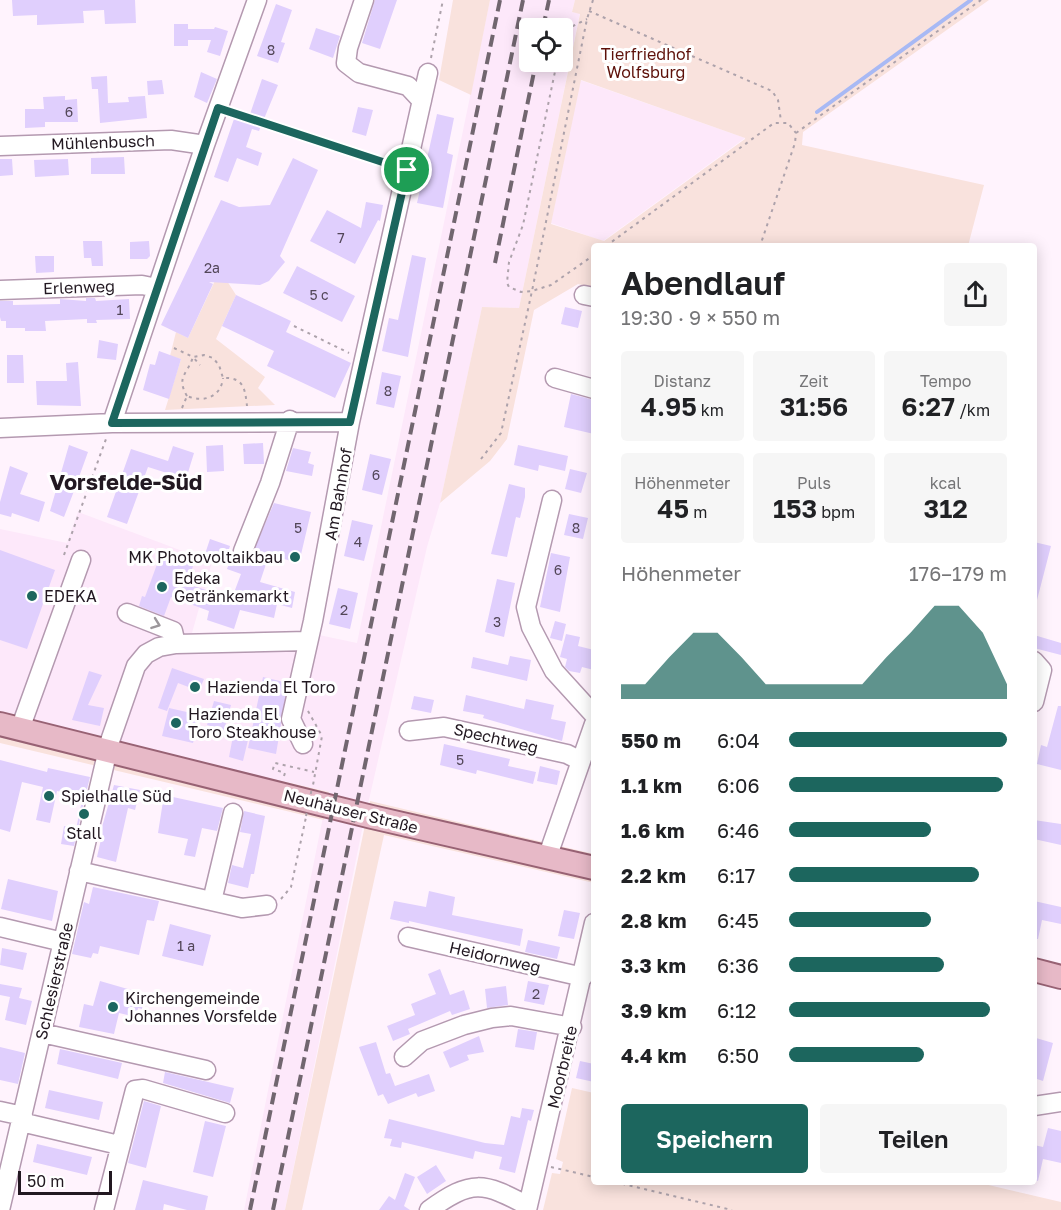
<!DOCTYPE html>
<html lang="de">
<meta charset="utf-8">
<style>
body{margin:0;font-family:"Golos Text",sans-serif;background:#f6f6f6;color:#202124;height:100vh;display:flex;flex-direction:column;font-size:22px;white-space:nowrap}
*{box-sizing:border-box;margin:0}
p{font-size:20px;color:#757577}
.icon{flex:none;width:33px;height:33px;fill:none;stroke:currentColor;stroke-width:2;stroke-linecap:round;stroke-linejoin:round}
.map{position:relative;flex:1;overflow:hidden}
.drawer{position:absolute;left:591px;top:243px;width:446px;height:942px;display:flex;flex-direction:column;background:#fff;border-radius:6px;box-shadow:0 3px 15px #0003}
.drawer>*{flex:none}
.buttons{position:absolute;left:519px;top:18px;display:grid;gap:12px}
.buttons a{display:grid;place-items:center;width:54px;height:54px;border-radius:6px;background:#fff;box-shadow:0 3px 15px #0003;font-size:30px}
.scale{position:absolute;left:18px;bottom:15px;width:94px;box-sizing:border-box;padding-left:6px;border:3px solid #221821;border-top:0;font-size:16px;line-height:21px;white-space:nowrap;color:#221821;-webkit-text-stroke:4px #fff;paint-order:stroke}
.pin{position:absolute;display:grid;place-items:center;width:51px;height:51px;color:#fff;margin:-26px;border:3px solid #fff;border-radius:50%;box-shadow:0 2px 6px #0007}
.round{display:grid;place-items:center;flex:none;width:63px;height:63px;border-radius:6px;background:#f6f6f6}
.summary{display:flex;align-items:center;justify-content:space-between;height:102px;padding:0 30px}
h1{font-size:33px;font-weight:600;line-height:45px}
.stats{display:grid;grid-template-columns:repeat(3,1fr);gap:9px;height:102px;padding:6px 30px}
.stats div{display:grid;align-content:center;border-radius:6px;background:#f6f6f6;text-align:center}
.stats b{font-size:26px;font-weight:600}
.stats small{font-size:16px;font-weight:400}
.stats p{font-size:16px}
.chart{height:168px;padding:12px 30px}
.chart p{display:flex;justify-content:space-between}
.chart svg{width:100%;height:108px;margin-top:6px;fill:#1c665e;opacity:.7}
.cta{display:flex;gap:12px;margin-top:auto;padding:12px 30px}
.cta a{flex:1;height:69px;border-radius:6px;background:#1c665e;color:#fff;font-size:24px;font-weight:600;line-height:69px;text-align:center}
.cta a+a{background:#f6f6f6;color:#202124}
ul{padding:0 30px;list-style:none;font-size:20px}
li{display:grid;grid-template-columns:96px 72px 1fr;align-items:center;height:45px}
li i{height:15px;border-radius:8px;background:#1c665e}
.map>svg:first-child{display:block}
</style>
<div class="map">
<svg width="1061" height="1210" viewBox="0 0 1061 1210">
<rect width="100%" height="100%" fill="#fff3fd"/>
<path fill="#fde8fa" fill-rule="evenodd" d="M490,0H575L572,12L580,13L519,308L482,307L440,503L427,547L362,830L285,1210H244L328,792L0,716V529L67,543L78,512L212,562L192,633L300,631L357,643ZM530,28H562V62H530Z
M580,80L745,138L603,241L551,223Z"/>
<path fill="#f9e2dd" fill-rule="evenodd" d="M453,0H490L471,95L439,80Z
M575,0H989L803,132L802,145L984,185L968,246H594V288L578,284L534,310L507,439L490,461L440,503L482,307L519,308L580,14L572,12ZM581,80L745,138V139L604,241L551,224Z
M220,270L236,295L216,339L265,377L258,388L275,405L165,410L181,359L170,356L176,332L188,338Z
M0,716L329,792L324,820L0,743Z
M370,801L594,854V883L384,835L302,1210H285Z
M572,1088L594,1093V1182H976L1061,1202V1210H543L552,1173L560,1174L563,1162L556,1159Z"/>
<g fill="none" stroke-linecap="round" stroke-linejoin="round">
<path stroke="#a8b9f4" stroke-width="4" d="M817,112L971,0"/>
</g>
<path fill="#e0cffd" d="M12,0H135L136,23L105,24L104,10L83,11L84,23L37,25V15L13,16Z
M375,0H397L380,49L362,43Z
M276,4L292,10L281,42L285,43L278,63L257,56Z
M174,24H188V29H214L215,27L228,31L220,56L207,52L211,40H188V46H174Z
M316,28L340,36L333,58L309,49Z
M201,72L217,79L207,103L194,97Z
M107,76L108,103L129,102L128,97L145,96L147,118L100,123L98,89H92L91,77Z
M262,79L278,85L259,131L252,129L246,147L262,153L258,166L237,158L228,182L214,177L235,116L248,120Z
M162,80L164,94L148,95L147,81Z
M65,96V100L77,99L78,122H45V127L25,128V109H44L43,97Z
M358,107L373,110L366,136L352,132Z
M437,114L454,118L447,153L453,155L443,208L417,203Z
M124,157L125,174H91V158Z
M293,158L318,170L280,256L285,262L269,281L260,285L209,282L213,284L188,338L161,325L221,200L239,207L270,205Z
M0,159H12L13,175L0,176Z
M68,159L69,175L35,177L34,160Z
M366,202L383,205L380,221L378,220L355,264L310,241L327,210L361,228Z
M83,241H102L103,266H92L91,258H84Z
M149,241L150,256L147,259H130V242Z
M412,255L426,258L408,357L382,351L389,318L398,320Z
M35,256H54V272L36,273Z
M297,266L355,296L342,322L283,293Z
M236,295L291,321L286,332L351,363L335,398L267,366L274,351L222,326Z
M86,298H95L96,301L129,299L130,319L96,320L97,323H87V319L45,321L46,331H25V328H6V321H1L0,317V301H13V305L60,304V299L86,301Z
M565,307L582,311L578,328L561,324Z
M99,340L118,344L116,360L97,358Z
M159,351L181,359L169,399L143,390L150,364L155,365Z
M7,355H23L24,383H7Z
M78,362L81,406L37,405L36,381H67L66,363Z
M382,372L401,376L394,408L376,404Z
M571,394L594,400V434L564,427Z
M263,443L264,464H244L243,444Z
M69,445L88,452L79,477L83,478L78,492L74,491L64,517L50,511Z
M223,445L224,471L207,472L206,446Z
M518,445L568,456L565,471L539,465L538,471L514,465Z
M173,446L194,453L186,479L148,467L127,524L107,517L131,449L168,461Z
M293,448L311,452L308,463L314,465L312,476L286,471Z
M370,454L391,459L382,495L362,490Z
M10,466L28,473L20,494L45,502L39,522L12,513L11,517L0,514V502Z
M570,469L587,473L581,493L565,489Z
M509,484L525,488V497L520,518L516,517L507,557L491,554Z
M274,503L311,512L299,563L269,555L260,582L295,592L292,608L277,604L274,618L240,610L234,629L207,620L209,611L171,597L164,616L139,606L142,596L145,597L163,548L195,560L187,584L232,598L241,574L227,569L231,558L244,563L250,559Z
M569,514L588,518L583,539L564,535Z
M352,520L373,525L364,561L344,556Z
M210,539L230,546L224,564L204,557Z
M1034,542L1051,546L1037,600L1034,599Z
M0,550L55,570L27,649L0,640Z
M551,553L570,557L560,612L540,607Z
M497,579L515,583L504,637L485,632Z
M338,588L358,593L350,629L329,624Z
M555,621L566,624L562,641L550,638Z
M566,634L580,637L578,646L594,650V670L582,667L580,673L569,671L565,667L567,659L560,657Z
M1034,635L1061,643V655L1034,648Z
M510,656L531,660L527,681L471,668L473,657L508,665Z
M172,668L204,679L199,691L178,683L167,711L158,708Z
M89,671L102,675L88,705L104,708L100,726L72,720Z
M263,677L288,683L276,754L248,748Z
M466,695L524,709L526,699L554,705L551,719L566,722L562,741L483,718L484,715L463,711Z
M414,696L434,700L431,713L411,709Z
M214,701L231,705L224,730L207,725Z
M1058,706H1061V770L1037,764L1041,745L1047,747Z
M169,708L200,715L193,743L162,736Z
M233,736L248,740L243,761L229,757Z
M444,744L510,759L508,766L536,772L533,784L477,770L476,774L440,765Z
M0,760L47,772L48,768L90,777L85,797L57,791L50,823L36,820L43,787L22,782L10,832L0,829Z
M540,766L560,771L557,785L537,781Z
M114,785L140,790L135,810L128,808L116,862L97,857L102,835L100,834Z
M164,795L223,808L217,831L202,828L195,857L184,855L188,839L158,833Z
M83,796L85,797L74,846L61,844L64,826L76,829Z
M244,811L265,816L254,874H251L248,888L228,883L232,865L243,868L251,834L240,832Z
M1034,820L1061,824V845L1034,839Z
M8,879L58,891L52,921L1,909Z
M93,887L159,901L154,921L147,920L139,955L100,946L98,954L93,953L91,958L72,954L84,902L89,904Z
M429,891L455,897L452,915L523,929L520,946L409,921V923L390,919L394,901L426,907Z
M1034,901L1061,907V924L1042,920L1038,939H1034Z
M564,910L580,913L574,939L558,936Z
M170,924L211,935L203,966L162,956Z
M528,940L560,947L557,959L525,952Z
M2,948L27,953L23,970L0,965Z
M440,969L450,995L464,990L470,1009L452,1015L450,1011L408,1029L410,1034L393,1041L387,1026L415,1015L411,1004L436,994L428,974Z
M100,981L145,994L144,998L152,992L157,993L159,1001L156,1004L143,1002L142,1009L138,1008L136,1017L119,1013L114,1034L79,1027L84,1004L93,1006Z
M528,981L549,985L544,1005L524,1001Z
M0,984L22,988L19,998L32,1001L26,1025L5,1020L10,997L0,995Z
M506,986L508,1005L487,1008L485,989Z
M518,1029L537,1032L534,1050L515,1047Z
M479,1036L484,1052L467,1055L469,1060L450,1068L443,1052Z
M1036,1038L1053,1043L1043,1081L1034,1078Z
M376,1042L386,1074L390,1073L395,1086L429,1074L435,1091L418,1097L416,1093L388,1104L383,1094L378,1096L359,1047Z
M0,1047L25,1053L18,1084L0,1080Z
M60,1049L122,1063L118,1079L57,1064Z
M580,1061L594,1064V1082L576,1078Z
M165,1072L234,1088L230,1103L163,1083Z
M49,1090L103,1102L99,1120L45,1108Z
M144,1101L161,1106L146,1168L128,1163Z
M522,1108L534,1110L531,1121L528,1120L515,1173L499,1169L502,1157L475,1151L473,1159L402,1142L401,1148L390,1146L392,1139L384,1138L389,1119L485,1143L504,1145L511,1116L520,1118Z
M205,1121L226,1126L213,1177L193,1172Z
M1048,1128L1061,1131V1163L1043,1159L1038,1181L1034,1180V1145L1043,1147Z
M37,1144L92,1157L87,1175L33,1162Z
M436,1165L446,1181L427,1194L417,1177Z
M405,1173L415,1177L404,1206L410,1210H379L389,1196L395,1200Z
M143,1180L208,1196L205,1210H187L164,1204L163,1210H135Z"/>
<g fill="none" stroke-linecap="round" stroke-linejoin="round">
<defs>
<path id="minor" d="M364,0L348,48L346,63L359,73L408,86L422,101
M0,146L171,140L205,145
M0,290L142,285L157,288
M584,295L594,297
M555,378L594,389
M112,423L205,145L257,0
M0,428L112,423L350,422
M552,500L526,607L531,627L554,671L594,715
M243,551L270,483L290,420
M127,613L173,631L176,644
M1034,661L1042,670L1034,702
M20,729L81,560
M409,731L444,727L567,754L581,761
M303,744L291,719L313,621L350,422L428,73
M547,858L594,724
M79,871L242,908L267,905
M212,901L233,813
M0,927L63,942
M408,937L583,977
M42,1033L206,1070
M404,1057L422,1041L464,1025L492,1018L511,1016L572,1027
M1034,1106L1061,1102
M0,1111L23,1116
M21,1122L119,1145
M0,1210L110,741L136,666L146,654L159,647L176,644L307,641
M104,1210L135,1090L143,1089L225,1113
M429,1210C472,1179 483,1182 528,1206
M527,1210L594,923"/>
<path id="major" d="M0,724L372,817L594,868
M1034,970L1061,977"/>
</defs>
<use href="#minor" stroke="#b499b0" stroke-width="21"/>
<use href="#major" stroke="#986274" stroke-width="26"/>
<path stroke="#ada2ab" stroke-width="2" stroke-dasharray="3 4.5" stroke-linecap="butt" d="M593,0L587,19L532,291L551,285L594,255
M589,11L772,91L778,100L781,121
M562,37L573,26L587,19
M431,58L443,0
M232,113L392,166
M796,133L981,0
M606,246L774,123H788L796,133L795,143L760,246
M294,326L349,353
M174,348L193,357L204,355L213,358L219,365L223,378C244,377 245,389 247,406
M187,396C176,377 187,375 193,357L200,365
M182,408L187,396C204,403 221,397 223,378
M481,459L501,433L532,291L521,292L509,287L507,283L509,262L523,225L557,62
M64,555L106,439
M308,711L322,736L313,785
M284,776L285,773L273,769L275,763L314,772
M281,899L291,887L306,817
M551,1167L594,1177
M615,1182L732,1210"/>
<use href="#minor" stroke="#fff" stroke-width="18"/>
<use href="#major" stroke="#e7b9c7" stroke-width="22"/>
<path stroke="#71666f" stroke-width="4" stroke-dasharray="12 6" stroke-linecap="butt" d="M543,28L549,0
M495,263L536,62
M250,1210L500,0
M273,1210L523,0"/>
<path stroke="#ada2ab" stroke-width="2" stroke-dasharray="3 4.5" stroke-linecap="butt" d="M306,816L312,788"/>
</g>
<defs><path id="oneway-chevron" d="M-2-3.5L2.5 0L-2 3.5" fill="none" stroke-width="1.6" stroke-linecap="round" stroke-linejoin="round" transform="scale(1.5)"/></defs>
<use stroke="#9c979b" href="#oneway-chevron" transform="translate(156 624) rotate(20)"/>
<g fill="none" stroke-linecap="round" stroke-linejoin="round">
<defs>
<path id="route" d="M218,108L407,170L350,422L112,423Z"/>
</defs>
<use href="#route" stroke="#fff" stroke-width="12"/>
<use href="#route" stroke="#1c665e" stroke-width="8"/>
</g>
<g fill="#1c665e" stroke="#fff" stroke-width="2">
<circle cx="295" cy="557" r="6"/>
<circle cx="162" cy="587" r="6"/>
<circle cx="32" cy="596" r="6"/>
<circle cx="195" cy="687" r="6"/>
<circle cx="176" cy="723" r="6"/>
<circle cx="49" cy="796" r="6"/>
<circle cx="84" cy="814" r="6"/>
<circle cx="113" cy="1007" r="6"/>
</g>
<g text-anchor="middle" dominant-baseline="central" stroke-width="6" stroke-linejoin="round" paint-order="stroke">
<g font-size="14" fill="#524658">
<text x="271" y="49">8</text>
<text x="69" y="111">6</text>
<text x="341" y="237">7</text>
<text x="212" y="267">2a</text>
<text x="319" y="294">5 c</text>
<text x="120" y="309">1</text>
<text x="388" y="390">8</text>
<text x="376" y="474">6</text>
<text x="298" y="527">5</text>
<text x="576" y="527">8</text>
<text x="358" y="541">4</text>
<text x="558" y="569">6</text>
<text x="344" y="609">2</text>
<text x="497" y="621">3</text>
<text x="460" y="759">5</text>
<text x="186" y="945">1 a</text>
<text x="536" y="993">2</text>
</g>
<g font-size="16" fill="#5d1009" stroke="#fff">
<text x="646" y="54">Tierfriedhof<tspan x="646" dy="18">Wolfsburg</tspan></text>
</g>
<g font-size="16" fill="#221821" stroke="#fff">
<text transform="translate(103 142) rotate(-2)">Mühlenbusch</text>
<text transform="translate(79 287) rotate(-2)">Erlenweg</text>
<text transform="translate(338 494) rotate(-80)">Am Bahnhof</text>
<text transform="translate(496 738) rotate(13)">Spechtweg</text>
<text transform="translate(351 811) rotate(14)">Neuhäuser Straße</text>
<text transform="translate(495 957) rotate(13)">Heidornweg</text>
<text transform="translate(54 981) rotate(-77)">Schlesierstraße</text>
<text transform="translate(562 1067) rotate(-77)">Moorbreite</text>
</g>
<g font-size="16" fill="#221821" stroke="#fff" text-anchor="start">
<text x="283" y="557" text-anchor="end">MK Photovoltaikbau</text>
<text x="174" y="578">Edeka<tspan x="174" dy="18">Getränkemarkt</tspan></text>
<text x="44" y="596">EDEKA</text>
<text x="207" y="687">Hazienda El Toro</text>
<text x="188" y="714">Hazienda El<tspan x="188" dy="18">Toro Steakhouse</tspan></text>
<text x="61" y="796">Spielhalle Süd</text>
<text x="84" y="833" text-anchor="middle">Stall</text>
<text x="125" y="998">Kirchengemeinde<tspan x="125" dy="18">Johannes Vorsfelde</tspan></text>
</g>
<g font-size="22" font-weight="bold" fill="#221821" stroke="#fff">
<text x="126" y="481">Vorsfelde-Süd</text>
</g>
</g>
</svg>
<div class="buttons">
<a><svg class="icon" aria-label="locate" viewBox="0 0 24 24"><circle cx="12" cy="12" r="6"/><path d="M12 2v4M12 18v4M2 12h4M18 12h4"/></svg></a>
</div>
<div class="scale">50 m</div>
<div class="pin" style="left:407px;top:170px;background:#1e9e55"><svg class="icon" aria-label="arrive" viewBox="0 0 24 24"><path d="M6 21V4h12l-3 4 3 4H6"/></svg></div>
<section class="drawer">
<div class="summary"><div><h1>Abendlauf</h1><p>19:30 · 9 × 550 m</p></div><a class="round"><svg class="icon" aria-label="share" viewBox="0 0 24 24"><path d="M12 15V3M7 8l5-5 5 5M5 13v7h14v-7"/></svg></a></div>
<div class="stats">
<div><p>Distanz</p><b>4.95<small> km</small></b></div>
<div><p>Zeit</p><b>31:56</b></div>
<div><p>Tempo</p><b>6:27<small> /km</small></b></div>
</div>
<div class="stats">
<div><p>Höhenmeter</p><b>45<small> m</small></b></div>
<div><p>Puls</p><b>153<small> bpm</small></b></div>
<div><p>kcal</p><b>312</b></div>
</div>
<div class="chart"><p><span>Höhenmeter</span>176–179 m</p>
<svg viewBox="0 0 160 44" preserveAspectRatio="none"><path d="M0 44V38L10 38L20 27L30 17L40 17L50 27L60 38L70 38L80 38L90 38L100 38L110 27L120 17L130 6L140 6L150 17L160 38V44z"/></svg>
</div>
<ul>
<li><b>550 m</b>6:04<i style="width:100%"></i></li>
<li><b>1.1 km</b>6:06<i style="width:98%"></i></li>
<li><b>1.6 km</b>6:46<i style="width:65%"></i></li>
<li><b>2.2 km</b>6:17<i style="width:87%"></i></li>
<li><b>2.8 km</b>6:45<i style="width:65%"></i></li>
<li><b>3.3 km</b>6:36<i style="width:71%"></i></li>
<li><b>3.9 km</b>6:12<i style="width:92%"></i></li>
<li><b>4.4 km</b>6:50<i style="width:62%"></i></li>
</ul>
<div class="cta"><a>Speichern</a><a>Teilen</a></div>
</section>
</div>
